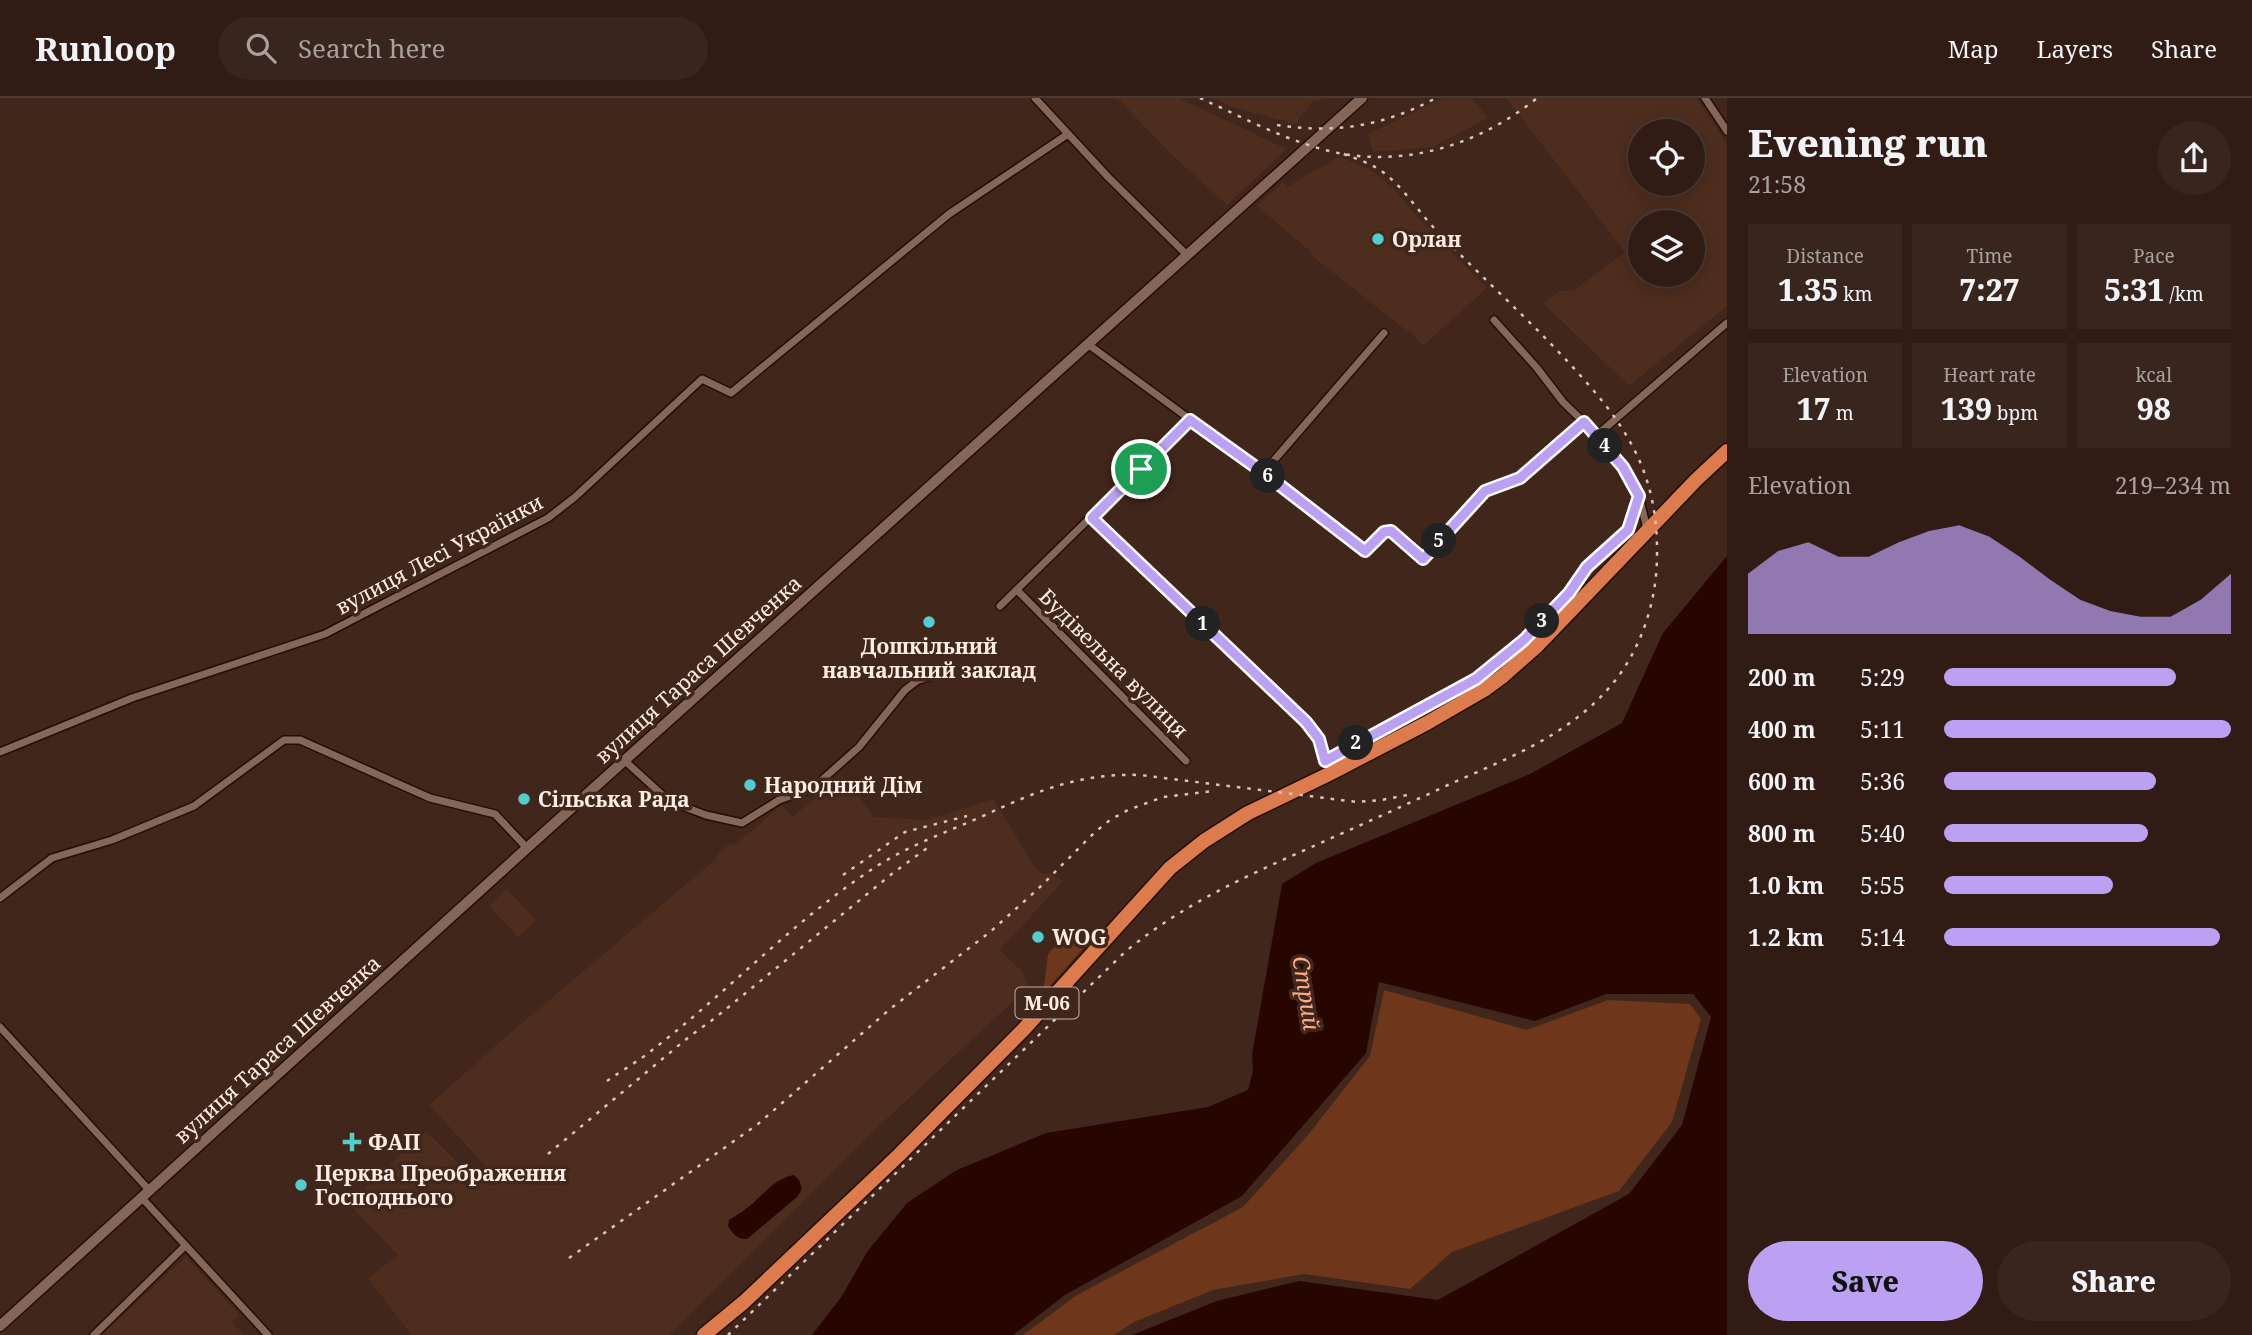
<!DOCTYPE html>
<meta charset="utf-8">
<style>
body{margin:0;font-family:"Noto Serif",serif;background:#38251d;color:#f1f3f6;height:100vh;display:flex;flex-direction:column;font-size:26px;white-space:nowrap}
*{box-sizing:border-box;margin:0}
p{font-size:23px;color:#a8a1a0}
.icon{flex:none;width:38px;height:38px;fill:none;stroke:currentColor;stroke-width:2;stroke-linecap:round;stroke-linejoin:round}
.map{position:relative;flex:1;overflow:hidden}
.details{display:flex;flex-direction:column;background:#301c14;width:525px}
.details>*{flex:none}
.buttons{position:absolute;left:1628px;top:21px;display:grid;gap:14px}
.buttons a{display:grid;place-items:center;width:77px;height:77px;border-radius:50%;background:#301c14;box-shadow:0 4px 18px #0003,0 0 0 2px #4b3a34;font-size:35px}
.pin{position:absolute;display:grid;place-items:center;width:60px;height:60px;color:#fff;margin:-30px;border:4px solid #fff;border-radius:50%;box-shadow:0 2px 7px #0007}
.km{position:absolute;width:35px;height:35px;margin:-18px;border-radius:50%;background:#222;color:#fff;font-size:19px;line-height:35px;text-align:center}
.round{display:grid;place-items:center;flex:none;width:74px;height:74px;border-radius:37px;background:#38251d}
.overview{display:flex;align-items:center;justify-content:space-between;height:119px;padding:0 21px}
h1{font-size:38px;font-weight:800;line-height:52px}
.metrics{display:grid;grid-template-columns:repeat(3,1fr);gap:10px;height:119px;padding:7px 21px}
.metrics div{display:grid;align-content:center;border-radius:0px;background:#38251d;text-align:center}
.metrics b{font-size:30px;font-weight:800}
.metrics small{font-size:19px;font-weight:400}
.metrics p{font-size:19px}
.chart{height:196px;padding:14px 21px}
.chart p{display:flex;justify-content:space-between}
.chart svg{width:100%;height:126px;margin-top:7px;fill:#bca0f2;opacity:.7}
.button{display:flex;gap:14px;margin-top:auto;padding:14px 21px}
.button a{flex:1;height:80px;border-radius:42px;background:#bca0f2;color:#111;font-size:28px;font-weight:800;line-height:80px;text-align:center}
.button a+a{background:#38251d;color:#f1f3f6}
ul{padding:0 21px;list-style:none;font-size:23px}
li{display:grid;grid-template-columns:112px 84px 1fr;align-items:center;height:52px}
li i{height:18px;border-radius:9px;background:#bca0f2}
header{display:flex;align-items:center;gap:42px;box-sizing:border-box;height:98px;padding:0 35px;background:#301c14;border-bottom:2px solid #4b3a34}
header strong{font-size:33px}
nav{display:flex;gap:38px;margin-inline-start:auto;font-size:24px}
.search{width:490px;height:63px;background:#38251d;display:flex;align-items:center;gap:18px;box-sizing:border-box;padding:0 24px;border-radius:38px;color:#a8a1a0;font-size:26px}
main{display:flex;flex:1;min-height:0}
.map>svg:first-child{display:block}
</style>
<header>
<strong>Runloop</strong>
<div class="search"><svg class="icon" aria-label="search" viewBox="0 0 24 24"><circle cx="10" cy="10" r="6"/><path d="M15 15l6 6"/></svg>Search here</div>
<nav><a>Map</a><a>Layers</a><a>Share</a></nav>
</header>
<main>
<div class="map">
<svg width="1727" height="1237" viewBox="0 0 1727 1237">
<rect width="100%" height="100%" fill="#40261b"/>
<path fill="#4d2d1e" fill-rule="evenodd" d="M1117,0H1179L1287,51L1227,107L1174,59Z
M1213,0H1330L1313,3L1295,26L1232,9Z
M1443,0H1471L1488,20L1433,49L1373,54L1368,36Z
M1506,0H1697L1727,47V208L1629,288L1543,205L1559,193H1573L1625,154ZM1640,33H1692V86H1640ZM1640,124H1692V177H1640Z
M1338,58L1371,72L1392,89L1416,117L1487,190L1423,248L1410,233L1408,234L1311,157L1312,155L1257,108L1283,84L1288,89L1308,75L1329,66Z
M843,677L874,719L927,722L993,701L1035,769L1041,775H1050L1063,783L1000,852L1023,874L1029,889L880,1027L669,1237H411L368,1180L398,1157L348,1105L426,1033L479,1086L491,1074L429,1007L503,941L717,760L716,758L730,745L733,748L782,707L792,719Z
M507,791L536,822L518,839L489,808Z
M186,1159L240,1217L232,1224L244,1237H101Z"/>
<path fill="#6e361b" d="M1065,837H1085L1087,846L1049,889H1044L1048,856Z
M1384,892L1527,932L1608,902L1690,906L1701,921L1672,1024L1619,1093L1452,1154L1410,1191L1304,1176L1213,1192L1134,1224L1114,1237H1023L1077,1197L1243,1109L1308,1037L1370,958Z"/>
<path fill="#270600" d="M1727,458V1237H1132L1217,1203L1299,1183L1438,1202L1629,1096L1682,1027L1711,919L1693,896H1606L1535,923L1379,884L1366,955L1242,1098L1065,1197L1013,1237H812L842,1198L867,1154L907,1105L957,1072L1046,1035L1208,1009L1248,992L1253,973L1252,957L1282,786L1316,765L1530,676L1622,625L1663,535Z
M794,1077L799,1082L802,1091L797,1099L747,1141C738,1142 733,1136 728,1128L729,1122C737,1117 745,1112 752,1106C766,1094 776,1080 794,1077Z"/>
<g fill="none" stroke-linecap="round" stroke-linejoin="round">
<defs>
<path id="street" d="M1035,0L1108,79L1187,157
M1705,0L1727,33
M1494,222L1537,270L1563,304L1597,337L1623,369L1639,398L1647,431
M1089,247L1263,375L1365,453L1384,434L1391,433L1423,461L1485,392L1510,386L1520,380L1584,324
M1597,337L1727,225
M1263,375L1384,235
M1092,420L1306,624L1319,641L1326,665
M1017,492L1186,663
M1000,508L1190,322
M0,654L132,600L325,536L548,420L575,399L702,281L731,295L949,116L1068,36
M625,663L669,703L706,717L742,725L779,702L813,690L859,649L905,592L918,582L933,578
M1325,663L1476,581L1524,542L1569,494L1587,469L1628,432L1639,398
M0,800L52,760L112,742L194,708L284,642H300L430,700L495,716L527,750
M0,929L150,1093
M142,1100L268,1237
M94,1237L185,1148"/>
<path id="secondary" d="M0,1228L527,750L1362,0"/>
<path id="highway" d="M704,1237L744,1204L899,1057L1024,931L1170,770L1204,743L1248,715L1329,676L1427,625L1484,592L1503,578L1537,548L1696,382L1727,353"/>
</defs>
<use href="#street" stroke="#250e05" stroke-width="10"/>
<use href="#secondary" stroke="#250e05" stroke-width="13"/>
<use href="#highway" stroke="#250e05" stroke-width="17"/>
<use href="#street" stroke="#85675a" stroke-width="7"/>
<use href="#secondary" stroke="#85675a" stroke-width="10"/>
<use href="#highway" stroke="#dc7b4e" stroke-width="14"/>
<path stroke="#d8c5bc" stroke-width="2.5" stroke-dasharray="3.5 7" stroke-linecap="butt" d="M1200,0C1244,20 1290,45 1338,55C1409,69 1482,45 1537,0
M1277,27C1335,36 1384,28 1436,0
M843,777L905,734L967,718
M607,983C621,973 637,964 651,953C728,894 795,821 877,768C910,747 947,734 983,718C1037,693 1079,675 1140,677L1357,704L1381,702L1413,696
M548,1056L690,938L715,920L893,775L930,748
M569,1160L758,1026L890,911L990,834L1038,791L1095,734L1110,722L1128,712L1163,699L1213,693
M728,1237L1125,854C1182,807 1240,781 1307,751C1354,730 1401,709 1448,687C1508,660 1571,637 1614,584C1642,549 1657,502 1657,457C1658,385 1634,338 1587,285C1540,231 1485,183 1435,131C1417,112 1402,87 1380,72C1368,64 1354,60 1341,55"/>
</g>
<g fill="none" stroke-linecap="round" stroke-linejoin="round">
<defs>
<path id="route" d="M1190,322L1264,375L1365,453L1384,434L1391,433L1423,461L1485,393L1520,380L1584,324L1623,369L1639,398L1628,432L1587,469L1569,495L1524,542L1476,581L1325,663L1319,641L1306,624L1092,420Z"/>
</defs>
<use href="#route" stroke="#fff" stroke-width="14"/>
<use href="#route" stroke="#bca0f2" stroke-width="9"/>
</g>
<g fill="#52cdcc" stroke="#40261b" stroke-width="2.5">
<circle cx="1378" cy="141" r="7"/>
<circle cx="929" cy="524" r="7"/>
<circle cx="750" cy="687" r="7"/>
<circle cx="524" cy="701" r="7"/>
<circle cx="1038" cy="839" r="7"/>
<path d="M348.5 1033.5h7v7h7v7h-7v7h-7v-7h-7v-7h7z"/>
<circle cx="301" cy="1087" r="7"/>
</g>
<g text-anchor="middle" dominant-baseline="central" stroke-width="7" stroke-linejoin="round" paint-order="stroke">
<rect fill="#40261b" stroke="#c5b1a8" stroke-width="2" x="1015.5" y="889.5" width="63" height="31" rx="5"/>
<g font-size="19" font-weight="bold" fill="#feede5">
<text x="1047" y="905">М-06</text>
</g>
<g font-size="21" font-weight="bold" fill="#feede5" stroke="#40261b" text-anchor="start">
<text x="1392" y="141">Орлан</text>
<text x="929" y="548" text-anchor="middle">Дошкільний<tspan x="929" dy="24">навчальний заклад</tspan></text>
<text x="764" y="687">Народний Дім</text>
<text x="538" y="701">Сільська Рада</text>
<text x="1052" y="839">WOG</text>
<text x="368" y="1044">ФАП</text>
<text x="315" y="1075">Церква Преображення<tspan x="315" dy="24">Господнього</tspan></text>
</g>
<g font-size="21" fill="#feede5" stroke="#40261b">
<text transform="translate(439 456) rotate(-28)">вулиця Лесі Українки</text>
<text transform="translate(1114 565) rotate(45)">Будівельна вулиця</text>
<text transform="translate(698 571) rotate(-42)">вулиця Тараса Шевченка</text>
<text transform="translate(277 951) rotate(-42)">вулиця Тараса Шевченка</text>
</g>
<g font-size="23" font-style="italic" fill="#fbab88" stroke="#40261b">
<text transform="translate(1307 895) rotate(81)">Стрий</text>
</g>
</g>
</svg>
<div class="buttons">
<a><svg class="icon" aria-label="locate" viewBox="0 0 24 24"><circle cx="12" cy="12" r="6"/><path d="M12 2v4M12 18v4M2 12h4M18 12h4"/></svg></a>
<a><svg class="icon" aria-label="layers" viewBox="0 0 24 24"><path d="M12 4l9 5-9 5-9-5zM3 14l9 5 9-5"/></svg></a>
</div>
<div class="pin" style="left:1141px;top:371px;background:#1e9e55"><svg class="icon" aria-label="arrive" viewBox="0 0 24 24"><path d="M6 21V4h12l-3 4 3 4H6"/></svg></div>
<b class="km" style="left:1203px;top:526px">1</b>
<b class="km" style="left:1356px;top:645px">2</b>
<b class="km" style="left:1542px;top:523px">3</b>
<b class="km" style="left:1605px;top:348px">4</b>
<b class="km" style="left:1439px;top:443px">5</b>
<b class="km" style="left:1268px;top:378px">6</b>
</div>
<section class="details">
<div class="overview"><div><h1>Evening run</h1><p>21:58</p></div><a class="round"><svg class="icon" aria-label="share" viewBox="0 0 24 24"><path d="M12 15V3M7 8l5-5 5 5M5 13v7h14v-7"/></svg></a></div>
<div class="metrics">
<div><p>Distance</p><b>1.35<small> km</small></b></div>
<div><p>Time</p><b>7:27</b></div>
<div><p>Pace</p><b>5:31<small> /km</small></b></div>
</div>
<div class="metrics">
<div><p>Elevation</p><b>17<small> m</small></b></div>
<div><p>Heart rate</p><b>139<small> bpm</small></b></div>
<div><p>kcal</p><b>98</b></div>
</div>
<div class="chart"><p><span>Elevation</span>219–234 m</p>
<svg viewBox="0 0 160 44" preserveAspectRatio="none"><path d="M0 44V23L10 15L20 12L30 17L40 17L50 12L60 8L70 6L80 10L90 17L100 25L110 32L120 36L130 38L140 38L150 32L160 23V44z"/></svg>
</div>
<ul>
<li><b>200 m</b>5:29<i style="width:81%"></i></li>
<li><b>400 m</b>5:11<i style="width:100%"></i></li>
<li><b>600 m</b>5:36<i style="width:74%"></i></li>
<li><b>800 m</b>5:40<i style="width:71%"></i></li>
<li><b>1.0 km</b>5:55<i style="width:59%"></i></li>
<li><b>1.2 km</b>5:14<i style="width:96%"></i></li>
</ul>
<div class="button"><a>Save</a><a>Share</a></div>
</section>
</main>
